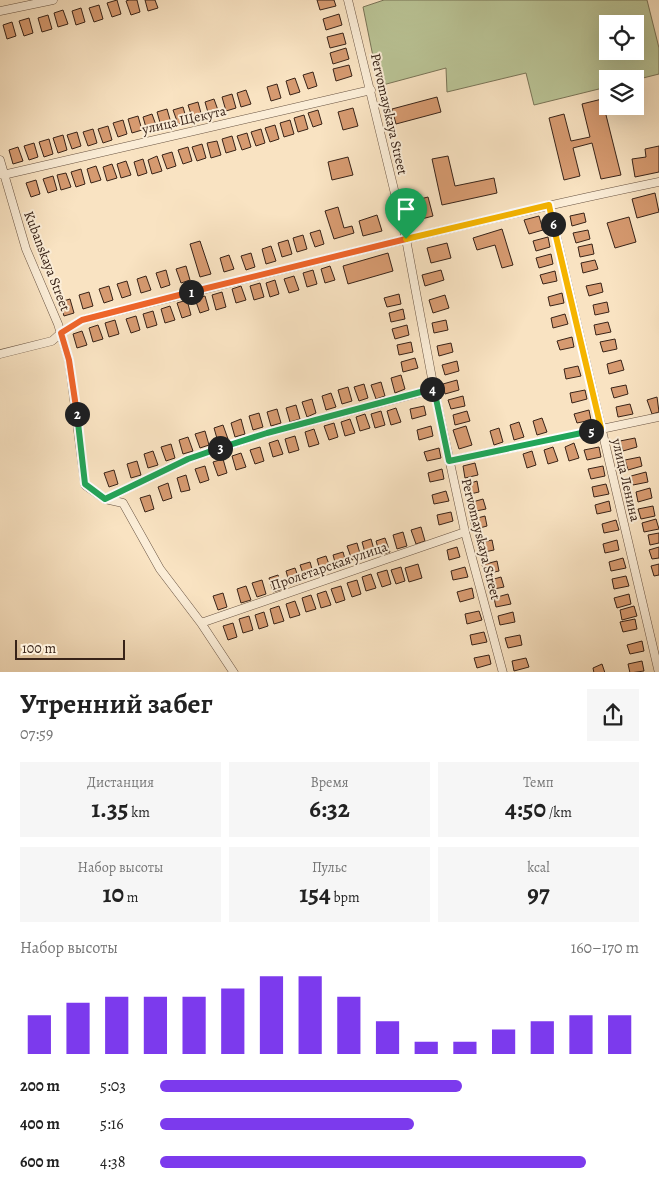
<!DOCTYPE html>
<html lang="ru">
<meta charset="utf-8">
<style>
body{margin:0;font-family:Alegreya,serif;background:#f6f6f6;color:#222;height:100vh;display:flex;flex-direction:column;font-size:19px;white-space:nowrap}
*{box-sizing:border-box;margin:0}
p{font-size:16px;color:#767676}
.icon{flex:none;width:28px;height:28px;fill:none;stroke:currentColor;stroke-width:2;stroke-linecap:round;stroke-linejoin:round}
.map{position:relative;height:672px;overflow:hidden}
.details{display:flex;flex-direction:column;background:#fff;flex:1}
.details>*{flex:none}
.fabs{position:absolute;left:599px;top:15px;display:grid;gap:10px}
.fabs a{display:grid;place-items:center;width:45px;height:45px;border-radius:0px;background:#fff;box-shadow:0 5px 20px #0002;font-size:25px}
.scale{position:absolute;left:15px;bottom:12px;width:110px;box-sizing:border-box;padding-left:5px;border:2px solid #382318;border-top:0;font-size:14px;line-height:18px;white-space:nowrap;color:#382318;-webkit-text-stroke:4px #fbedd7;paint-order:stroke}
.pin{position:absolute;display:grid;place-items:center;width:42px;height:42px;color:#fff;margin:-51px -21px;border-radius:50% 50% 50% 0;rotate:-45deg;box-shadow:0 0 5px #0007}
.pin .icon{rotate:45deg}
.km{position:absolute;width:25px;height:25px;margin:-12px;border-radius:50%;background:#222;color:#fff;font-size:14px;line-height:25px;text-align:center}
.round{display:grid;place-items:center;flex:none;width:52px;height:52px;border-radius:0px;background:#f6f6f6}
.headline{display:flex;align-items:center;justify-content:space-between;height:85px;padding:0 20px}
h1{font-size:28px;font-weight:700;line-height:38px}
.figures{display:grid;grid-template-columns:repeat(3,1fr);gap:8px;height:85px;padding:5px 20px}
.figures div{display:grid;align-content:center;border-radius:0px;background:#f6f6f6;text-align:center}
.figures b{font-size:25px;font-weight:700}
.figures small{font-size:14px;font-weight:400}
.figures p{font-size:14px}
.chart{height:140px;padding:10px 20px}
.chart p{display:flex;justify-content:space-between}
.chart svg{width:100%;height:90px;margin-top:5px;stroke:#7c3aed;stroke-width:6}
ul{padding:0 20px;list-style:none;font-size:16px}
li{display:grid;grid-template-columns:80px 60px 1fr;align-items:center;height:38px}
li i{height:12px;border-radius:6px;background:#7c3aed}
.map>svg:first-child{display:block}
</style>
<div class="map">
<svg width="659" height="673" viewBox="0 0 659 673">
<rect width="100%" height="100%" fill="#f9e3c2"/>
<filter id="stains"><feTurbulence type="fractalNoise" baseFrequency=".004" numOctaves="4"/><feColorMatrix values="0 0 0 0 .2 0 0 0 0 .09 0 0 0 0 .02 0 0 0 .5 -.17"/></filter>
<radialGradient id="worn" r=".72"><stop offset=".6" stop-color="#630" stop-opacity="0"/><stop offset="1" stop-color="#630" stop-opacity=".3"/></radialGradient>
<path fill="#bac496" stroke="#797457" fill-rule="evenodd" d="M384,0H647L659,48V74L635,80V79H608L607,87L534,105L526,73L447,92L446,68L379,86L363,7ZM608,24H635V51H608Z"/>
<path fill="#d69a70" stroke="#382318" d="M117,0L121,14L112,17L107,3Z
M129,0H137L140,12L131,15L126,1Z
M145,0H155L158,8L148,11Z
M317,0H334L336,6L320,10Z
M99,5L103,19L94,22L89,8Z
M81,8L85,22L76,25L72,11Z
M63,10L68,24L58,27L54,13Z
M339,14L342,25L326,30L323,19Z
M48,15L52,29L42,32L38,18Z
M29,18L33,33L24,36L19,21Z
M12,22L16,36L7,39L3,25Z
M343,33L346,44L330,48L327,37Z
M346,48L349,59L333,64L330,53Z
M349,65L352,76L336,81L333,69Z
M313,72L317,86L308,89L303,75Z
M295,78L300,92L290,95L286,81Z
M277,84L281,98L271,101L267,87Z
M246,90L251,104L241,107L237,93Z
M232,94L236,108L226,111L222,97Z
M437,97L441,112L396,124L392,109Z
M214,99L219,113L209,116L205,102Z
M602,99L621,175L601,179L592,143L573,148L580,176L564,180L549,118L564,114L571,141L590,137L582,104Z
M198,102L202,117L193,120L188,105Z
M183,107L187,121L178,124L173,110Z
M353,108L358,126L343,130L338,112Z
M167,109L171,123L161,126L157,112Z
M318,110L322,124L313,127L308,113Z
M152,114L157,128L147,131L143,117Z
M304,115L308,129L298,132L294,118Z
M138,116L142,130L132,133L128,119Z
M123,120L127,134L118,137L113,123Z
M290,120L294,134L284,137L280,123Z
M275,125L279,139L270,142L265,128Z
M108,126L112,140L103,143L98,129Z
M93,129L97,143L88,146L83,132Z
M261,129L265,143L256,146L251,132Z
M77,132L81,146L72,149L67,135Z
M247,133L251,147L242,150L237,136Z
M63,135L67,150L58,153L53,138Z
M232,136L236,150L226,153L222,139Z
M49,139L53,154L44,157L39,142Z
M217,141L221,155L211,158L207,143Z
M34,143L38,157L29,160L24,146Z
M202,144L206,158L197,161L192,147Z
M659,146V172L635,177L632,159L646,157L645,149Z
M18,147L23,161L13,164L9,150Z
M188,147L192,161L183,164L178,150Z
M172,152L176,166L167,169L162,155Z
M157,156L162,171L152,174L148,160Z
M448,156L455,186L494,178L497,193L442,205L432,159Z
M348,157L353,175L332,180L328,162Z
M143,159L147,173L138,176L134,162Z
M126,161L131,175L121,178L117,164Z
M112,164L117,178L107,181L103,167Z
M96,166L101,180L91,183L87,169Z
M81,169L85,184L76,187L71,172Z
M66,173L71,187L61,190L57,175Z
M53,176L57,190L48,193L43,179Z
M36,180L40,194L31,197L26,183Z
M655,193L659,212L637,218L632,199Z
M428,197L433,216L410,222L405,203Z
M338,207L344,228L352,226L354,233L334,239L325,211Z
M584,213L586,222L572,226L570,216Z
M377,215L382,231L363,236L359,221Z
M539,216L543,230L529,234L524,220Z
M629,217L636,242L615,248L607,223Z
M502,229L513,265L502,268L495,245L477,250L473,238Z
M320,230L324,244L315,247L310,233Z
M588,230L590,239L576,243L573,233Z
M303,235L307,249L297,252L293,238Z
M548,237L550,247L536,251L533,241Z
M288,240L292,254L282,257L278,243Z
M200,241L211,274L200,277L190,244Z
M447,243L451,258L431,263L427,248Z
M592,244L594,254L580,257L578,247Z
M271,246L276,261L266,264L262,249Z
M251,253L255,267L246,270L241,256Z
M388,253L393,271L348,284L343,266Z
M551,254L553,264L539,268L536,258Z
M229,255L234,269L224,272L220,258Z
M595,260L598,269L583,273L581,263Z
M186,266L190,280L181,283L176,269Z
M330,266L335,280L325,283L321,269Z
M166,270L170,285L161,288L156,273Z
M313,270L317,284L307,287L303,273Z
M441,270L444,280L425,286L422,275Z
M555,271L557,281L543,284L540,275Z
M146,276L151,290L141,293L137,279Z
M294,276L299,290L289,293L284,279Z
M275,280L279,294L270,297L266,283Z
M127,281L131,295L122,298L117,284Z
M260,283L264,297L254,300L250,286Z
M601,283L603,292L589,296L586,286Z
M109,286L113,300L104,303L99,289Z
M241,286L246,300L236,303L232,289Z
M89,292L93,306L83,309L79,295Z
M222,292L226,307L216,310L212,295Z
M562,293L564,303L550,306L548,297Z
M399,294L401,304L387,307L384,298Z
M445,295L449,308L433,313L429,300Z
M205,296L209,310L200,313L195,299Z
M70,299L74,313L64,316L60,302Z
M187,300L191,315L182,318L177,303Z
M607,302L609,312L595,315L593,305Z
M170,306L175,320L165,323L161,309Z
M403,309L405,319L391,322L389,313Z
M153,311L157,325L147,328L143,314Z
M565,314L568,324L553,328L551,318Z
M136,316L140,330L131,333L126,319Z
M115,320L119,334L109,337L105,323Z
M446,320L448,330L434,333L432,323Z
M608,322L611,332L596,335L594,325Z
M98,325L103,339L93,342L89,328Z
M407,325L409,335L395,339L392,329Z
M82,331L87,345L77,348L73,334Z
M572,337L574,347L560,350L557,341Z
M615,339L617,349L603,352L600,342Z
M411,342L413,352L399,355L397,345Z
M451,343L453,352L439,356L437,346Z
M415,358L418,368L403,372L401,362Z
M621,360L624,370L609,374L607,364Z
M457,361L459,371L445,375L442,365Z
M578,366L581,376L566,379L564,369Z
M401,375L405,389L395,393L391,378Z
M457,380L459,390L445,394L443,384Z
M381,382L385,396L376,399L371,385Z
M364,384L368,398L359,401L354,387Z
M626,385L628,394L614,398L611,388Z
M348,387L352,401L342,404L338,390Z
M585,390L587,399L572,403L570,393Z
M331,393L336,407L326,410L322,396Z
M463,396L465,406L451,409L448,400Z
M657,397L659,412L652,414L647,400Z
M312,399L316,413L307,417L302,402Z
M630,404L633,414L618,417L616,407Z
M296,405L300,419L290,422L286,408Z
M424,406L426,415L412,419L410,409Z
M396,408L401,422L391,425L387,411Z
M277,409L281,423L271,426L267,412Z
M589,410L591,420L577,423L574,414Z
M381,411L385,425L375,428L371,414Z
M467,411L470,421L455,425L453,415Z
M259,413L263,427L253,430L249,416Z
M365,414L370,428L360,431L356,417Z
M542,418L547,432L537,435L533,421Z
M241,419L245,434L235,437L231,423Z
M350,419L355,433L345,436L341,422Z
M519,422L524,437L514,440L510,425Z
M334,423L338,437L329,440L324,426Z
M223,425L228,439L218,442L214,428Z
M431,426L433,436L419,440L417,430Z
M466,426L472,445L459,449L453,430Z
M499,428L503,442L494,445L490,431Z
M314,429L319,444L309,447L305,432Z
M205,431L209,445L200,448L195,434Z
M295,436L299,450L289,453L285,439Z
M188,437L193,451L183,454L179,440Z
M635,438L637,447L623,451L620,441Z
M278,440L283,454L273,457L269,443Z
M574,443L579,458L569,461L565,447Z
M171,444L175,458L166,461L161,447Z
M260,447L264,461L255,464L250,450Z
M553,447L558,461L548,464L544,450Z
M599,447L601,457L587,460L584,450Z
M439,448L441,458L427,461L424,452Z
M153,451L158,465L148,468L144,454Z
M532,451L536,465L527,468L523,454Z
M241,453L246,467L236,470L232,456Z
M640,457L642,466L628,470L625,460Z
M223,459L227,473L218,476L213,462Z
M137,461L141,475L131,478L127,464Z
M475,463L478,475L465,478L463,466Z
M205,466L209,480L200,483L195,469Z
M603,466L605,476L591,479L588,469Z
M442,469L444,479L430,482L428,473Z
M114,470L118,484L109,487L104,473Z
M646,472L648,482L633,485L631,476Z
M186,475L190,490L181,492L177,478Z
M477,481L479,492L470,494L468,484Z
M168,483L172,498L163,501L158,487Z
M606,484L609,494L594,497L592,487Z
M650,488L652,498L638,502L636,492Z
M446,491L449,501L434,504L432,495Z
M150,495L154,509L145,512L140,498Z
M483,499L486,509L471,512L469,503Z
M609,501L611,511L597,514L595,505Z
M653,506L655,516L641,519L638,509Z
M451,512L453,521L439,525L437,515Z
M485,516L487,526L473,530L470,520Z
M656,519L659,529L644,532L642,523Z
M616,520L619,530L604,533L602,524Z
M421,527L425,541L416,544L411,530Z
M403,532L407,546L397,549L393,535Z
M659,533V543L650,545L648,535Z
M385,538L390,552L380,555L376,541Z
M371,539L375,553L366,556L362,542Z
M492,540L494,550L480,553L478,543Z
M617,540L619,550L605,553L603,544Z
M357,543L361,557L352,560L347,546Z
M457,547L460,557L449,560L447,550Z
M659,547V558L652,559L649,550Z
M343,552L347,566L337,569L333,555Z
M326,556L331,570L321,573L317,559Z
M623,558L626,568L611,571L609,562Z
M497,561L499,571L485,574L482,565Z
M310,562L314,576L305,579L300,565Z
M418,564L422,578L409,582L405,568Z
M659,564V575L654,576L651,566Z
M401,567L405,581L396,584L391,570Z
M465,567L468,577L453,580L451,571Z
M295,568L300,582L290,585L286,571Z
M387,570L391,584L382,587L377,573Z
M371,574L376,588L366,591L362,577Z
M278,575L283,589L273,592L269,578Z
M626,576L629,586L614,589L612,579Z
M501,577L504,587L489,590L487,581Z
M262,580L266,594L257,597L252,583Z
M357,580L361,594L352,597L347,583Z
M246,586L251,600L241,603L237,589Z
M341,586L345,600L336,603L331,589Z
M472,588L474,598L460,602L457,592Z
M326,591L331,605L321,608L317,594Z
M223,593L227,607L218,610L213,596Z
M508,594L511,604L496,607L494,598Z
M629,594L631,604L617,608L614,598Z
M311,595L316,609L306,612L302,598Z
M295,601L300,615L290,618L286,604Z
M279,606L284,621L274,624L270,609Z
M634,606L637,616L622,620L620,610Z
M479,611L482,620L467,624L465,614Z
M264,612L268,626L259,629L255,615Z
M513,612L515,622L500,625L498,616Z
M249,616L253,630L243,633L239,619Z
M635,619L637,629L623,632L620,622Z
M233,623L237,637L228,640L223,626Z
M484,632L487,642L472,645L470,635Z
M520,635L522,645L508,648L505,638Z
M642,641L644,651L630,654L627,645Z
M489,655L491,664L477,668L474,658Z
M526,658L529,667L514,671L512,661Z
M642,661L644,671L630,673L628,664Z
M602,664L605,673H594L593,668Z"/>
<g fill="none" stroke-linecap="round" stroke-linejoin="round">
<defs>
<path id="minor" d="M348,0L406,239L434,389L465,532L503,673
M0,11L53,0
M0,160L26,249L58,324L69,360L85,485L105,499L123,503L160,569L201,623L234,673
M3,175L371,90
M549,205L659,673
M0,354L52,341L61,333L82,320C274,272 465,222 659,182
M449,461L659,417
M105,499L188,459L267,433L434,389
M201,623L465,532"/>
</defs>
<use href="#minor" stroke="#685342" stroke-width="9"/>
<use href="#minor" stroke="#fbedd7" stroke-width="8"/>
</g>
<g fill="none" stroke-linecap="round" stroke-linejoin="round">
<defs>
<path id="split-1" d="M191,292L406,239"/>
<path id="split-2" d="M77,414L69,360L61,333L82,320L191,292"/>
<path id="split-3" d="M77,414L85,484L105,499L188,459L220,448"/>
<path id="split-4" d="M220,448L267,433L432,389"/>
<path id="split-5" d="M432,389H434L449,461L591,431"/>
<path id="split-6" d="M553,224L601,428L591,431"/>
<path id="split-7" d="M406,239L549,205L553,224"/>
</defs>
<use href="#split-1" stroke="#fff" stroke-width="10"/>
<use href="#split-2" stroke="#fff" stroke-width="10"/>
<use href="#split-3" stroke="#fff" stroke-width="10"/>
<use href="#split-4" stroke="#fff" stroke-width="10"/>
<use href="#split-5" stroke="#fff" stroke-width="10"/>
<use href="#split-6" stroke="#fff" stroke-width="10"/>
<use href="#split-7" stroke="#fff" stroke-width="10"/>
<use href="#split-1" stroke="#f0652b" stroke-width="6"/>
<use href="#split-2" stroke="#f0652b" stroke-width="6"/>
<use href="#split-3" stroke="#22a559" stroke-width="6"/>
<use href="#split-4" stroke="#22a559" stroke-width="6"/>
<use href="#split-5" stroke="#22a559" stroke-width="6"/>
<use href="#split-6" stroke="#f5b400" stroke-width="6"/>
<use href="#split-7" stroke="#f5b400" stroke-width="6"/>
</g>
<g text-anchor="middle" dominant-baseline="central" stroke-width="4" stroke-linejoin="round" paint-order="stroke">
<g font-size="14" fill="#382318" stroke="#fbedd7">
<text transform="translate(389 114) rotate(77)">Pervomayskaya Street</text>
<text transform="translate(184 120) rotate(-13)">улица Щекута</text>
<text transform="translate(47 261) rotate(69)">Kubanskaya Street</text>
<text transform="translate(626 480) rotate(77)">улица Ленина</text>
<text transform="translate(481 539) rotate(76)">Pervomayskaya Street</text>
<text transform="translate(329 566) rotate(-19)">Пролетарская улица</text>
</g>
</g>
<rect width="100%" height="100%" filter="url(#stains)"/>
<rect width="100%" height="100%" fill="url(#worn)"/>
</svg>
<div class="fabs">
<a><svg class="icon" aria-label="locate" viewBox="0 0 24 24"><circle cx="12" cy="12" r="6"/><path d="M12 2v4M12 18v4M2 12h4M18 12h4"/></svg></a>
<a><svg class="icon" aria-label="layers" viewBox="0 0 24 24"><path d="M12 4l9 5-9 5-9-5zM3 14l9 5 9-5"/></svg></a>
</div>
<div class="scale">100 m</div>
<div class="pin" style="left:406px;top:239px;background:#1e9e55"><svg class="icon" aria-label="arrive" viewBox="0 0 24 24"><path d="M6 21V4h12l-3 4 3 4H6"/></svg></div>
<b class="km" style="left:191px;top:292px">1</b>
<b class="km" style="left:77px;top:414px">2</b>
<b class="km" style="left:220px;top:448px">3</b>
<b class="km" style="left:432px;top:389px">4</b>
<b class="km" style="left:591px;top:431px">5</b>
<b class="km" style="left:553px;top:224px">6</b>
</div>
<section class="details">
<div class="headline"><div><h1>Утренний забег</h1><p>07:59</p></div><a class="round"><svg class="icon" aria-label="share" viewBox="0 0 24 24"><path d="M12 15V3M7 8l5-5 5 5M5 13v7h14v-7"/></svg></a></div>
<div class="figures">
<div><p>Дистанция</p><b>1.35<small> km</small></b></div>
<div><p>Время</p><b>6:32</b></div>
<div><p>Темп</p><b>4:50<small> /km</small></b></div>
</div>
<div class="figures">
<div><p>Набор высоты</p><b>10<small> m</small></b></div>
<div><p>Пульс</p><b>154<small> bpm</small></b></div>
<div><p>kcal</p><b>97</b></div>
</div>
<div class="chart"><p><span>Набор высоты</span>160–170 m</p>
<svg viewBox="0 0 160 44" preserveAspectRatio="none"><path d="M5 44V25M15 44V19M25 44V16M35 44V16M45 44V16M55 44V12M65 44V6M75 44V6M85 44V16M95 44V28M105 44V38M115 44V38M125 44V32M135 44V28M145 44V25M155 44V25"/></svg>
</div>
<ul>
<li><b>200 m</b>5:03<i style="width:63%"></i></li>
<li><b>400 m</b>5:16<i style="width:53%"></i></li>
<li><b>600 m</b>4:38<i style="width:89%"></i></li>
</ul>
</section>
